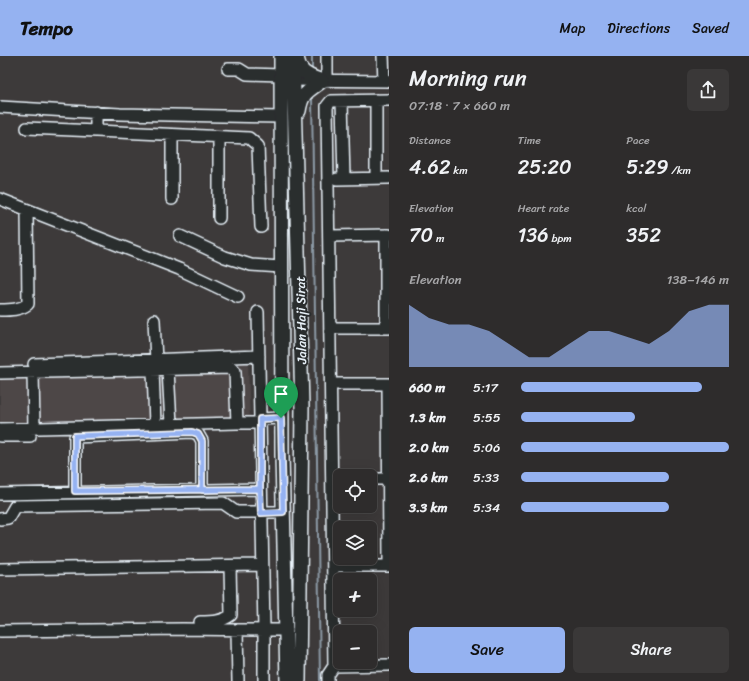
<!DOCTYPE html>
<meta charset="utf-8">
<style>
body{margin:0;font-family:Sriracha,sans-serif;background:#3a3838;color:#f1f3f6;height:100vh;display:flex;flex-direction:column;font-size:15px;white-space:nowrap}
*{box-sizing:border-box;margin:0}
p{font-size:13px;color:#a7a7a9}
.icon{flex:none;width:22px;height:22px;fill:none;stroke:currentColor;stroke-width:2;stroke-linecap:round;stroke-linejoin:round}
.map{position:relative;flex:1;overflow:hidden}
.panel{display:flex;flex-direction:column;background:#2e2c2c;width:360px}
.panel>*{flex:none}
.fabs{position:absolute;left:333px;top:413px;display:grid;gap:8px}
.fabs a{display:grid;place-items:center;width:44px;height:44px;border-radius:6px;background:#2e2c2c;box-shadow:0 4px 16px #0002,0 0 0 1px #494848;font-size:20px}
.pin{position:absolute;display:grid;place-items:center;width:34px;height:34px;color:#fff;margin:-41px -17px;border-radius:50% 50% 50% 0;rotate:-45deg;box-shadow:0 0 4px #0007}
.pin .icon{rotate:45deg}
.round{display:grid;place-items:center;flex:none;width:42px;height:42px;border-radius:6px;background:#3a3838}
.overview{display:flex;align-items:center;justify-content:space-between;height:68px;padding:0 20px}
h1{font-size:22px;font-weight:600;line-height:30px}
.figures{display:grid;grid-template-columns:repeat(3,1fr);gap:6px;height:68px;padding:4px 20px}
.figures div{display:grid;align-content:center}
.figures b{font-size:20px;font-weight:600}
.figures small{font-size:11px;font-weight:400}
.figures p{font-size:11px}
.chart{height:112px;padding:8px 20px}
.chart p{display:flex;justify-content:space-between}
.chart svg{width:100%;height:72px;margin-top:4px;fill:#95b2f1;opacity:.7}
.cta{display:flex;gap:8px;margin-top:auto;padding:8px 20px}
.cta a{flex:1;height:46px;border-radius:6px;background:#95b2f1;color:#111;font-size:16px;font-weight:600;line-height:46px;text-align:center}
.cta a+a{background:#3a3838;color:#f1f3f6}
ul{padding:0 20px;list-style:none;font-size:13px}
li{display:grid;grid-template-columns:64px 48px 1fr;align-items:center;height:30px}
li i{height:10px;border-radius:5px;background:#95b2f1}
header{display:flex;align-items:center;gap:24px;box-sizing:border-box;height:56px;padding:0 20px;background:#95b2f1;color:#111}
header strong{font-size:19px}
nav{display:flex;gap:22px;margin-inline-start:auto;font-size:14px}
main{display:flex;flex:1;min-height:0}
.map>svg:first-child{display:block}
</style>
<header>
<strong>Tempo</strong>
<nav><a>Map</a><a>Directions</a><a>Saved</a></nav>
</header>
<main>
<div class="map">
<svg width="389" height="625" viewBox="0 0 389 625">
<rect width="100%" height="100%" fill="#3d3a3a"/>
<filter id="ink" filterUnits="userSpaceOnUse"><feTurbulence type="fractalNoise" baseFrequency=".025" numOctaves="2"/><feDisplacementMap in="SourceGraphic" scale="8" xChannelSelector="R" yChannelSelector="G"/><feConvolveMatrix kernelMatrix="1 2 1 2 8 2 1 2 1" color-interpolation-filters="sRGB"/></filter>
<g filter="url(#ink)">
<path fill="#4d4647" d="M248,304L250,370L0,376V310Z"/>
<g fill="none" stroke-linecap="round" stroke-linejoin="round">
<path stroke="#8c9aa6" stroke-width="2" d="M312,0V13
M312,41L320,625"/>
<defs>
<path id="minor" d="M327,0V25
M383,0L384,25
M228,13H239L247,18L281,19
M286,24L389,25
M376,44V122
M342,45L344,123
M0,51L120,58L281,61
M27,72L96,75V56
M96,75L249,82L258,90L261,171
M219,81V162
M337,123L389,122
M0,143L179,213L238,241
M172,143V79
M386,179V272
M180,180L225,201L251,209L281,211
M330,180L389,179
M0,254C10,254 20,254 28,248L27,154
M154,264L156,305
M331,272H389
M34,308L259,300
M153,314L155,368
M168,314L171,368
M33,316L34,372
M0,317L232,312L235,315L237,367L0,373
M331,328H389
M388,328L389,505
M260,363L281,362
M237,367H260
M0,380H30
M370,423H389
M75,435V381L192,376L198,378L202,385V434
M0,438L260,433
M0,463L8,462L15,450L223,447L236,456H283
M333,510H389
M0,513L262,509
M200,566C211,566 222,566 231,559L230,510
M237,574L238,625
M0,575L183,573L264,574L258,256
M334,610L389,609
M264,625V574H287
M328,625V619L334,610L327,50L331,45L389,44"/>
<path id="major" d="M281,0L282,399L287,625
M293,0L302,351L299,625
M297,0C299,17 307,19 322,25
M299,55C302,36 308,36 322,25"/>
</defs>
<use href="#minor" stroke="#e8f1f8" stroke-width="14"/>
<use href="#major" stroke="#e8f1f8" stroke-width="16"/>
<use href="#minor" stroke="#2a2d2e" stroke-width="11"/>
<use href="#major" stroke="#2a2d2e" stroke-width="13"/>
</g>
</g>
<g fill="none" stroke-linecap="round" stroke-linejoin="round" filter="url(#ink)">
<defs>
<path id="route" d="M281,362L260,363V433L75,435V380L192,376L198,378L202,385V434L260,433L261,457L283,456L281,362"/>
</defs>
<use href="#route" stroke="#fff" stroke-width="8"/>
<use href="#route" stroke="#95b2f1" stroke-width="5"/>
</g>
<g text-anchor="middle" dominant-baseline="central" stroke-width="4" stroke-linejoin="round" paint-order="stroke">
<g font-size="13" fill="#e8f1f8" stroke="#2a2d2e">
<text transform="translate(301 264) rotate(-91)">Jalan Haji Sirat</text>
</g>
</g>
</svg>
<div class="fabs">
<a><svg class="icon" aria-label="locate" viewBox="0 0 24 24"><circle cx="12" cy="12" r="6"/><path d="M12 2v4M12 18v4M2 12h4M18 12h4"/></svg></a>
<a><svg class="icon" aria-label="layers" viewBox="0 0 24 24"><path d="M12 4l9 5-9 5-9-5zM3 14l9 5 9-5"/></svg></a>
<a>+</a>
<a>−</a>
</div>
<div class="pin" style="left:281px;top:362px;background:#1e9e55"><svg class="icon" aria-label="arrive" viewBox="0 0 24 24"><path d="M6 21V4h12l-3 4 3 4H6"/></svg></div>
</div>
<section class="panel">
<div class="overview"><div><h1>Morning run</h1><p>07:18 · 7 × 660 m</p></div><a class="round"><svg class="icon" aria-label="share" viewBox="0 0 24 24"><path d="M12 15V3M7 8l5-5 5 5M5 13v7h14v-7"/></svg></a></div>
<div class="figures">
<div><p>Distance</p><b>4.62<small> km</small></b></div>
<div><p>Time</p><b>25:20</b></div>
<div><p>Pace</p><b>5:29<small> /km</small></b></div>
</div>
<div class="figures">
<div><p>Elevation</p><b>70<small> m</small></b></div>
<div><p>Heart rate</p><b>136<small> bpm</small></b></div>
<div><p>kcal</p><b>352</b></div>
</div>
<div class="chart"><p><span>Elevation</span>138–146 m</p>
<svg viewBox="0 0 160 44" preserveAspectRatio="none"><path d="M0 44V6L10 14L20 18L30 18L40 22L50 30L60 38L70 38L80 30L90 22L100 22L110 26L120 30L130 22L140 10L150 6L160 6V44z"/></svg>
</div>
<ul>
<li><b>660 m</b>5:17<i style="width:87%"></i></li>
<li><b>1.3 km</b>5:55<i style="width:55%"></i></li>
<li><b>2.0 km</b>5:06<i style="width:100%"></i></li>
<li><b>2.6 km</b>5:33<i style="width:71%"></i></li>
<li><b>3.3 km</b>5:34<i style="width:71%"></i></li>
</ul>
<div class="cta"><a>Save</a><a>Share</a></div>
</section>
</main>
